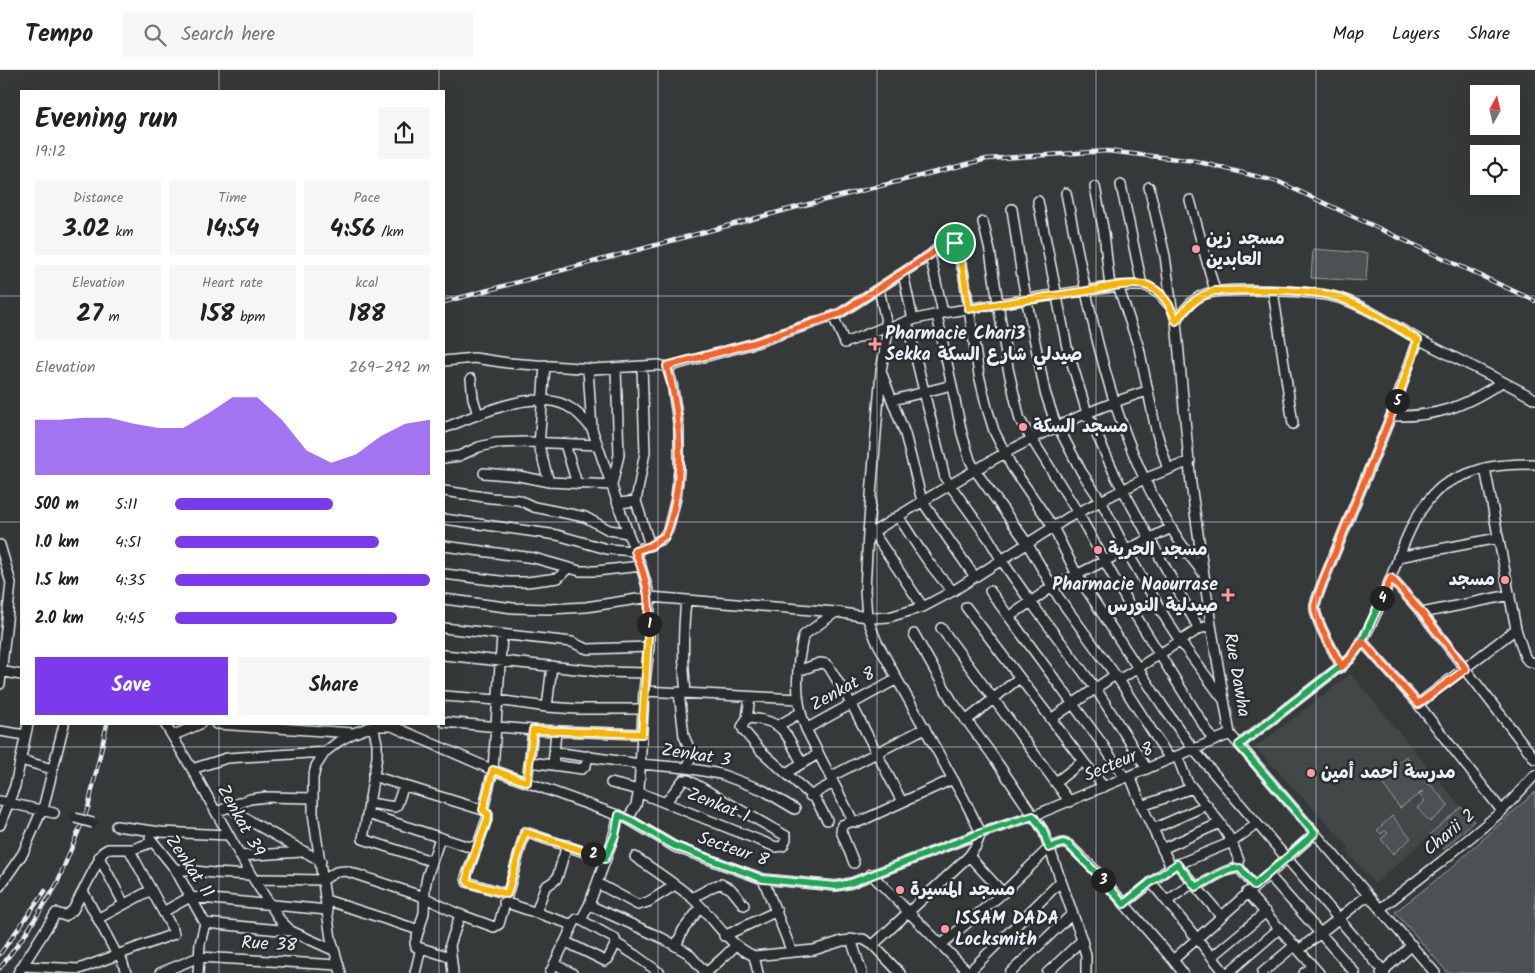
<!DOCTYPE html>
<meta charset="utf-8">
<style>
body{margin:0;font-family:Kalam,"Playpen Sans Arabic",sans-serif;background:#f6f6f6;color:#202124;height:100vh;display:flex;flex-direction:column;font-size:19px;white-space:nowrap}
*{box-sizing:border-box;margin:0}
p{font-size:16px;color:#757577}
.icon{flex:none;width:28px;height:28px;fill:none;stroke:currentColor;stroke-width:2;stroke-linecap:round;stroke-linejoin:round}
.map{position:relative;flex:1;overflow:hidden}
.sheet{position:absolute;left:20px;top:20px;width:425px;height:635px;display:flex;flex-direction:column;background:#fff;border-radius:0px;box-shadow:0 5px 20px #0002}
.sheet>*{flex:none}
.needle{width:32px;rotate:8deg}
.controls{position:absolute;left:1470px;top:15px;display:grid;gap:10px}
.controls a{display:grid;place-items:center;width:50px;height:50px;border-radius:0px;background:#fff;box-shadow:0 5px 20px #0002;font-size:25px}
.pin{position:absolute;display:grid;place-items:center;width:42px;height:42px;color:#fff;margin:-21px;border:2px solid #fff;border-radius:50%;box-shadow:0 1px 5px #0007}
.km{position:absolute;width:25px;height:25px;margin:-12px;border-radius:50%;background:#222;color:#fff;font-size:14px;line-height:25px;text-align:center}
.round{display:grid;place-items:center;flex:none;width:52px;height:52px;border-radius:0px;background:#f6f6f6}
.headline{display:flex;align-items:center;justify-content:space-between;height:85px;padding:0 15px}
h1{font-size:28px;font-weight:800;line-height:38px}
.stats{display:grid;grid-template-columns:repeat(3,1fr);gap:8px;height:85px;padding:5px 15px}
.stats div{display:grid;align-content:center;border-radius:0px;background:#f6f6f6;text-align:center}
.stats b{font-size:25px;font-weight:800}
.stats small{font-size:14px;font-weight:400}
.stats p{font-size:14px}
.chart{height:140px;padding:10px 15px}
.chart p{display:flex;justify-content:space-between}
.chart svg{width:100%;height:90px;margin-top:5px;fill:#7c3aed;opacity:.7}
.action{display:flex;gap:10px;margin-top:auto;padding:10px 15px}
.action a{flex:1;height:58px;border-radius:0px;background:#7c3aed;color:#fff;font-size:20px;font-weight:800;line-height:58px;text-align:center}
.action a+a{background:#f6f6f6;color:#202124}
ul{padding:0 15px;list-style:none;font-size:16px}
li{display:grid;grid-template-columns:80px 60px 1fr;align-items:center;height:38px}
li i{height:12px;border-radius:6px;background:#7c3aed}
header{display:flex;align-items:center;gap:30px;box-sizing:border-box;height:70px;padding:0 25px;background:#fff;border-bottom:1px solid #e0e0e0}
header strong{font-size:24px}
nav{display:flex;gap:28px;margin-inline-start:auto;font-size:18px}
.search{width:350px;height:45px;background:#f6f6f6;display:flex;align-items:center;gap:12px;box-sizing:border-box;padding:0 18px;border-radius:0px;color:#757577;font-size:19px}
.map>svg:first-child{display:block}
</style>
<header>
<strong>Tempo</strong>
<div class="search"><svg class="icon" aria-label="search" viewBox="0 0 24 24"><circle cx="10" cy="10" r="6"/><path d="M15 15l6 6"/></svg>Search here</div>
<nav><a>Map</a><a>Layers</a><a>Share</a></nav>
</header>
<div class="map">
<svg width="1535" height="903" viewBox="0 0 1535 903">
<rect width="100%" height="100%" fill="#35393a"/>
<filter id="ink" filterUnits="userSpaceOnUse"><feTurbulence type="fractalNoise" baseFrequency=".02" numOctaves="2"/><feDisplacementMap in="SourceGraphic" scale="10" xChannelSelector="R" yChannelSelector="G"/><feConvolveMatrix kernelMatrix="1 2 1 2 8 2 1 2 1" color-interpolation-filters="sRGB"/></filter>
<g filter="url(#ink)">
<path fill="#424647" d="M1351,604L1461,737L1375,814L1347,782L1350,778L1255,677Z"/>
<path fill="#4d5152" stroke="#9aa1a5" d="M1313,179L1368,183L1366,211L1311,208Z
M1406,686L1429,715L1430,714L1449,736L1430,752L1417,738L1425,731L1419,725L1423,721L1400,738L1379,709Z
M1535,722V903H1448L1395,842L1449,800Z
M1461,737L1474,751L1444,779L1430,764Z
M1392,746L1411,768L1393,784L1381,769L1388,763L1385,761L1381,764L1377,760Z"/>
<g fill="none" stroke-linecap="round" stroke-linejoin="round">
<defs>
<path id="minor" d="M1121,115L1142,215
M1095,117L1104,163L1110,217
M1149,117L1165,186L1172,238L1176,251L1191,414L1211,555L1230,664L1435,903
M1066,123C1093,256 1115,397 1204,504
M1190,130L1215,221
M1038,131L1067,277L1087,343L1116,407L1199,559L1211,555
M1012,139L1022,207L1045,322L1054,349L1081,401L1101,431L1126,480L1166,549L1180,571L1223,629
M983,152L990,181L1008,298L1020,350L1078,443L1129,535L1213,670
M930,185L943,243
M903,203L913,250
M1118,216L1139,278L1156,360L1168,400
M1273,221L1293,354
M937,245L962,364L970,390L975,400L1027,473L1059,528L1119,610L1170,689
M833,246L845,273L887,256
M907,251L945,408L989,469L1002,491L1030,531L1096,619L1147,699
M1176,251C1184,241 1191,230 1203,225C1224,216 1316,221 1339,228C1368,237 1393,256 1420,270C1458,290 1498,308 1535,329
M888,261L893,257L907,251L943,243L1027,229L1118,216H1147L1159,224L1172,238
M444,291L474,288L508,293L593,299L659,295L667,297L755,273L839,244L930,185L952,167L963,200L979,305L987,338L994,361L1012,397L1053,457L1077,505L1164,638L1193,679L1385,903
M545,295L539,376L549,412
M588,299L592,359
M882,304L905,364L922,431L975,507
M471,309L473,328L478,345
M893,330L952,315
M1391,346C1438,347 1463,337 1502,312
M444,358C478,345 531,318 567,336C577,341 585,350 592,359L628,463L641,496L650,527L649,577L644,621L639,720L636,735L628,749
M565,374L577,414
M444,388L459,386L479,377L496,373L527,372L598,375
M1485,398L1516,559L1525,587L1528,591L1535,593
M484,403L519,406L549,412L612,415L619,385L616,299
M444,421L491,428L519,430L534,437L585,447L609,460L628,463
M636,431L650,476
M619,433L636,431L645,382L642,297
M898,446C915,472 931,499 953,521
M444,449L557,465L607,479L635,481L662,469L668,460L676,428L679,401V359L672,313L667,297
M873,462L923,537
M868,463L873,462C960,408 1048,352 1147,321
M0,475L11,513L0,614
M444,476L534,488L580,501H596L641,496
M1398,487L1498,468
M444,504L508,512H527L558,508L568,498
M1391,508L1422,543L1535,689
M990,521L1103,675L1125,708
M444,529L513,538L550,539L586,537L650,527L836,542L873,548L889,547L923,537L953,521L1069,447L1144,409L1190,391
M966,537L1083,691L1056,712
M836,542L804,565C801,573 801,581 799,589C796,614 797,635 806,659L853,751
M1422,543L1510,525
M1009,547L1052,517L1171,458
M444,558L572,572L582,577L588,579L649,577
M941,558L1070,732
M914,564L952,631L990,682L1043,760L1082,870L1086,886V903
M1362,571L1418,634L1502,741
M444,585L605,602L646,603
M1342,597C1335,584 1314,550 1315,536C1316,530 1319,523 1321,517L1391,346L1418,270
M0,601L21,605
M798,601L820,593L826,594L829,597L852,635L902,732
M1119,610L1199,559
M644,621L798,629
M679,622L684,666L692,685L687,698
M686,622C682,590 683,561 686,530
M444,626L497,630L547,637L577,639H643
M750,627L747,648L742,657L744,661L761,681L816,730L827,750
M1418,634L1516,559
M547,637L552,596
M747,648C785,650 785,663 802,693
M1051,649L1115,605
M966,651L1019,608
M444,652L533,660L642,664
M165,654L192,699L251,805L280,850L291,861L333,880
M216,654L353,663
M779,655L800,643
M373,656L377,673V687L363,769L431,791
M806,659L897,609
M0,661L25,665
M172,666L200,654
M1239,675L1350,589C1368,565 1380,536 1391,507C1403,476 1414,441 1440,418C1449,410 1474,401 1485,398C1502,394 1519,394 1535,394
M554,682L640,694L687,698L720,704L763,720L795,739
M1177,686L1187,711L1220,753L1232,772L1239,791V798
M21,690L52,699
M1083,691L1104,717
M530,692L582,699L586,695L588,686
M553,695L556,661
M192,699L227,688L325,682
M786,703L818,684
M1130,706L1142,736L1171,797
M830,707L925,658
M527,712L533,660
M611,713L639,720
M638,722L776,777L783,776L786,769V766L688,710H683L666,732
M810,726L833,713
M0,731L54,743
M369,733L395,737L397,735L404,715
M1142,736L1192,718
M230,737L243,747L321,791
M483,740L493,700L502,565
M216,742L250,729L266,727L312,728
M368,744L466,776L477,777L488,746L487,743L483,740L373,706
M0,755L15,716L28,654
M116,756L161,762L228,765
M1153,759L1207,735
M150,768L175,799L205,853
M477,777L466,807L467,812L507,824
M1162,779L1220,753
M240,786L302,782
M969,786L1003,823
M99,787L124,834
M635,787C654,800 674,813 692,828C715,848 724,872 754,886L814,880L842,871L863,869L873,875L900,903
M854,793L841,761L842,755L853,751L856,752L861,751L953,709
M1177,794L1221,846
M175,799L214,803L251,805
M871,804L969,903
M1268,804L1355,903
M763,809L792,882
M255,811L265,809L323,810L336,802L346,801L424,827L456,843L494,857L499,854L525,762L605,789
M1151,812L1225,903
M597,813L638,835L648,832L675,815
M0,816L23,783L44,735L64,654
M1196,817C1210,810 1224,799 1239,798L1254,816
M83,821L117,885
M1247,822L1319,903
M190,827L327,840
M692,828L714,816L721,814L731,819L744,835
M326,830L419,860
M1167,831L1193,813
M504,832L573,855
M1124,834L1171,797L1232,772L1257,754
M589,835L662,868L688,883L706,903
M1380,839L1441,792L1502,741L1535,705
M163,842L190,827
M536,843L545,817L554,811L557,808L567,775
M99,848L151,820
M581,850L615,869L616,873L635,885L660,903
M205,853L291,861
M724,866L777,841
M851,869L862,903
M566,872L605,891L608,889L616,873
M942,874L1003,823L1049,778L1063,773L1069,775L1094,799L1173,890L1183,903
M873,875L969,786L976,776L981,763L964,729L897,609L876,570L867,547L865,520L868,463L881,301L888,261L879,219
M676,876L683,860L701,837
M421,878L450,887
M1299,880L1368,825
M120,884L126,903
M754,886L758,903
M1212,887L1266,842
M1173,890L1315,763
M554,894L572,903
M23,896L79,899L174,864L173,860L129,779
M18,903L56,843L65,846L73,840L103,782L108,779H133L153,772
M160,903L199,887L338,895
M198,903L200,874L205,853
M341,903L331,869L313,743V708L316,696L325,682L339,671L354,663L373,656H392L493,700L628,749L675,777L763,809L836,816L851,813L981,763L1033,746L1230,664
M415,903L421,878L416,877L415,873L424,843L425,818L427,807L440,768
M453,903L450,875L460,845
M550,903L575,851L577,849L581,850L589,835L612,772L619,745
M706,903L726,885L736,875
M968,903L1060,812
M1010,903L1072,844
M1047,903L1082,870
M1228,903L1280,858
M1262,903L1295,875
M1304,903L1313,896
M1381,903L1412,875"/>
</defs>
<use href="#minor" stroke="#e8f1f8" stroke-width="12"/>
<use href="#minor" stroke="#2a2d2e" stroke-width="9"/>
<defs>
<path id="rail" d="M444,232L801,136L987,89L1107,81L1195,91L1279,112L1535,231
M0,884L45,821
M0,898L24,866L56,816L88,738L107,654"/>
</defs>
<use href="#rail" stroke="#e8f1f8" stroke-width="4.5"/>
<use href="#rail" stroke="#2a2d2e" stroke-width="2.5" stroke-dasharray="8" stroke-linecap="butt"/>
<defs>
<path id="minor-bridge" d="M75,748L93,753"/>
</defs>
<use href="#minor-bridge" stroke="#e8f1f8" stroke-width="12" stroke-linecap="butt"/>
<use href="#minor-bridge" stroke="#2a2d2e" stroke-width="9"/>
</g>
</g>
<g fill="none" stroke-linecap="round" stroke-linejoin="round" filter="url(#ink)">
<defs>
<path id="split-1" d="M649,554C650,526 646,507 635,481L650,476L665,466C669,459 671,449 673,441C684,393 680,343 667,296L754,273L839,244L930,185L952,167L955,173"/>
<path id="split-2" d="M593,784L525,762L507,824L469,813L467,811L468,802L488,748V744L483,740L493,700L527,712L533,660L642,664L649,554"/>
<path id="split-3" d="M593,784L605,789L615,765L619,745C640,753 656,767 675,776L763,809L836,816L851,813L981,763L1033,746L1043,760L1049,778L1063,773L1069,775L1103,810"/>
<path id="split-4" d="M1103,810L1124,834L1151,812L1177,794L1196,817C1210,810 1224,799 1240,798L1254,816L1315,763L1239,675L1350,589L1360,576L1382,528"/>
<path id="split-5" d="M1382,528L1391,508L1422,543L1466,599L1418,634L1362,571L1350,589L1342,597C1335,583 1314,550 1315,536C1316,530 1319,523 1321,517L1397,331"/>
<path id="split-6" d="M955,173L963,200L969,239C1008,232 1048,227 1087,221C1104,218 1128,212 1145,215C1161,219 1172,237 1176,251C1187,237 1196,226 1215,221C1250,220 1307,217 1340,228C1368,238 1393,255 1418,270L1397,331"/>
</defs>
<use href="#split-1" stroke="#fff" stroke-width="10"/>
<use href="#split-2" stroke="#fff" stroke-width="10"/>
<use href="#split-3" stroke="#fff" stroke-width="10"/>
<use href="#split-4" stroke="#fff" stroke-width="10"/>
<use href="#split-5" stroke="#fff" stroke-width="10"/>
<use href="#split-6" stroke="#fff" stroke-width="10"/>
<use href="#split-1" stroke="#f0652b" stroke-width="6"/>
<use href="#split-2" stroke="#f5b400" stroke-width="6"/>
<use href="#split-3" stroke="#22a559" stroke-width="6"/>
<use href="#split-4" stroke="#22a559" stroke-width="6"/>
<use href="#split-5" stroke="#f0652b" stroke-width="6"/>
<use href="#split-6" stroke="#f5b400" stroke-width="6"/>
</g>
<path fill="none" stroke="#e8f1f8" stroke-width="1" stroke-opacity="0.55" d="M219,0V21M439,0V21M658,0V903M877,0V903M1096,0V903M1316,0V903M0,226H21M444,226H1535M0,452H21M444,452H1535M219,654V903M439,654V903M0,677H1535"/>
<g fill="#ff9aa2" stroke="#2a2d2e" stroke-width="2">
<circle cx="1196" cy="179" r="5"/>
<path d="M872.5 266.5h5v5h5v5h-5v5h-5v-5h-5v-5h5z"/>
<circle cx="1023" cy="357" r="5"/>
<circle cx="1098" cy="480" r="5"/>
<circle cx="1505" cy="510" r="5"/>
<path d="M1225.5 517.5h5v5h5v5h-5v5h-5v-5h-5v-5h5z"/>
<circle cx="1311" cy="703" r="5"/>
<circle cx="900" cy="820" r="5"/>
<circle cx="945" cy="859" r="5"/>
</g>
<g text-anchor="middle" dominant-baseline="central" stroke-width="5" stroke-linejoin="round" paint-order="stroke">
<g font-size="18" font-weight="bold" fill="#e8f1f8" stroke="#2a2d2e" text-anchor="start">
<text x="1206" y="169">مسجد زين<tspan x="1206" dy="21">العابدين</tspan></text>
<text x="885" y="264">Pharmacie Chari3<tspan x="885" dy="21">Sekka صيدلي شارع السكة</tspan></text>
<text x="1033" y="357">مسجد السكة</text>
<text x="1108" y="480">مسجد الحرية</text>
<text x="1495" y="510" text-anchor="end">مسجد</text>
<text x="1218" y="515" text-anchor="end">Pharmacie Naourrase<tspan x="1218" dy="21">صيدلية النورس</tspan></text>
<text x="1321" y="703">مدرسة أحمد أمين</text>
<text x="910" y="820">مسجد المسيرة</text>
<text x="955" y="849">ISSAM DADA<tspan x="955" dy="21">Locksmith</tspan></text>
</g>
<g font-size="18" fill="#e8f1f8" stroke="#2a2d2e">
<text transform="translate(1236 605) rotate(80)">Rue Dawha</text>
<text transform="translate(843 620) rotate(-29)">Zenkat 8</text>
<text transform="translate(696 686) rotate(9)">Zenkat 3</text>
<text transform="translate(1119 693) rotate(-23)">Secteur 8</text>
<text transform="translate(718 736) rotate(22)">Zenkat 1</text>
<text transform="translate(240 751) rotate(61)">Zenkat 39</text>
<text transform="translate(1450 763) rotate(-40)">Charii 2</text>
<text transform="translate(733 780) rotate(19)">Secteur 8</text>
<text transform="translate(189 797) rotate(56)">Zenkat 11</text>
<text transform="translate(269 875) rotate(3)">Rue 38</text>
</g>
</g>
</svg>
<div class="controls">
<a><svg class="needle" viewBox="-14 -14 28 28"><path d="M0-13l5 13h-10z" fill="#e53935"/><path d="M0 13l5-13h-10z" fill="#757577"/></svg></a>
<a><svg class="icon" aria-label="locate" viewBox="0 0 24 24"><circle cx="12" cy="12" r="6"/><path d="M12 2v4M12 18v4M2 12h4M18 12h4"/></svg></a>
</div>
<div class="pin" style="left:955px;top:173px;background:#1e9e55"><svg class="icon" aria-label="arrive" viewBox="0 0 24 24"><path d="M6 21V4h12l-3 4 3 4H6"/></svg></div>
<b class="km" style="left:649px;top:554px">1</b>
<b class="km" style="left:593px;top:784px">2</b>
<b class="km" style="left:1103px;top:810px">3</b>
<b class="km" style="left:1382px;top:528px">4</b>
<b class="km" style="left:1397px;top:331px">5</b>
<section class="sheet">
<div class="headline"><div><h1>Evening run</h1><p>19:12</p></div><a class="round"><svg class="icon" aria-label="share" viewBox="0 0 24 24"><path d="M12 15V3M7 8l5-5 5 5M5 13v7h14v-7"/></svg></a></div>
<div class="stats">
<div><p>Distance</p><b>3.02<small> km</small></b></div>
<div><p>Time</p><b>14:54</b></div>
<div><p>Pace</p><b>4:56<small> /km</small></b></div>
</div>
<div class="stats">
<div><p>Elevation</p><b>27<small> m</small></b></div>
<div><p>Heart rate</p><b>158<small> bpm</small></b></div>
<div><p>kcal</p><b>188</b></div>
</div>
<div class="chart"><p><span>Elevation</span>269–292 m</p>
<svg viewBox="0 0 160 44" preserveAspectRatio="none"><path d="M0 44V17L10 17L20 16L30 16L40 19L50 21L60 21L70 14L80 6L90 6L100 17L110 32L120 38L130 34L140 25L150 19L160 17V44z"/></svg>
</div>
<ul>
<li><b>500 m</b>5:11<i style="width:62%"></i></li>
<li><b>1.0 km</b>4:51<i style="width:80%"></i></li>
<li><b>1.5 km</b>4:35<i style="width:100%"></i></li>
<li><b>2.0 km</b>4:45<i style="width:87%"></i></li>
</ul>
<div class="action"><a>Save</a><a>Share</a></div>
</section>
</div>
